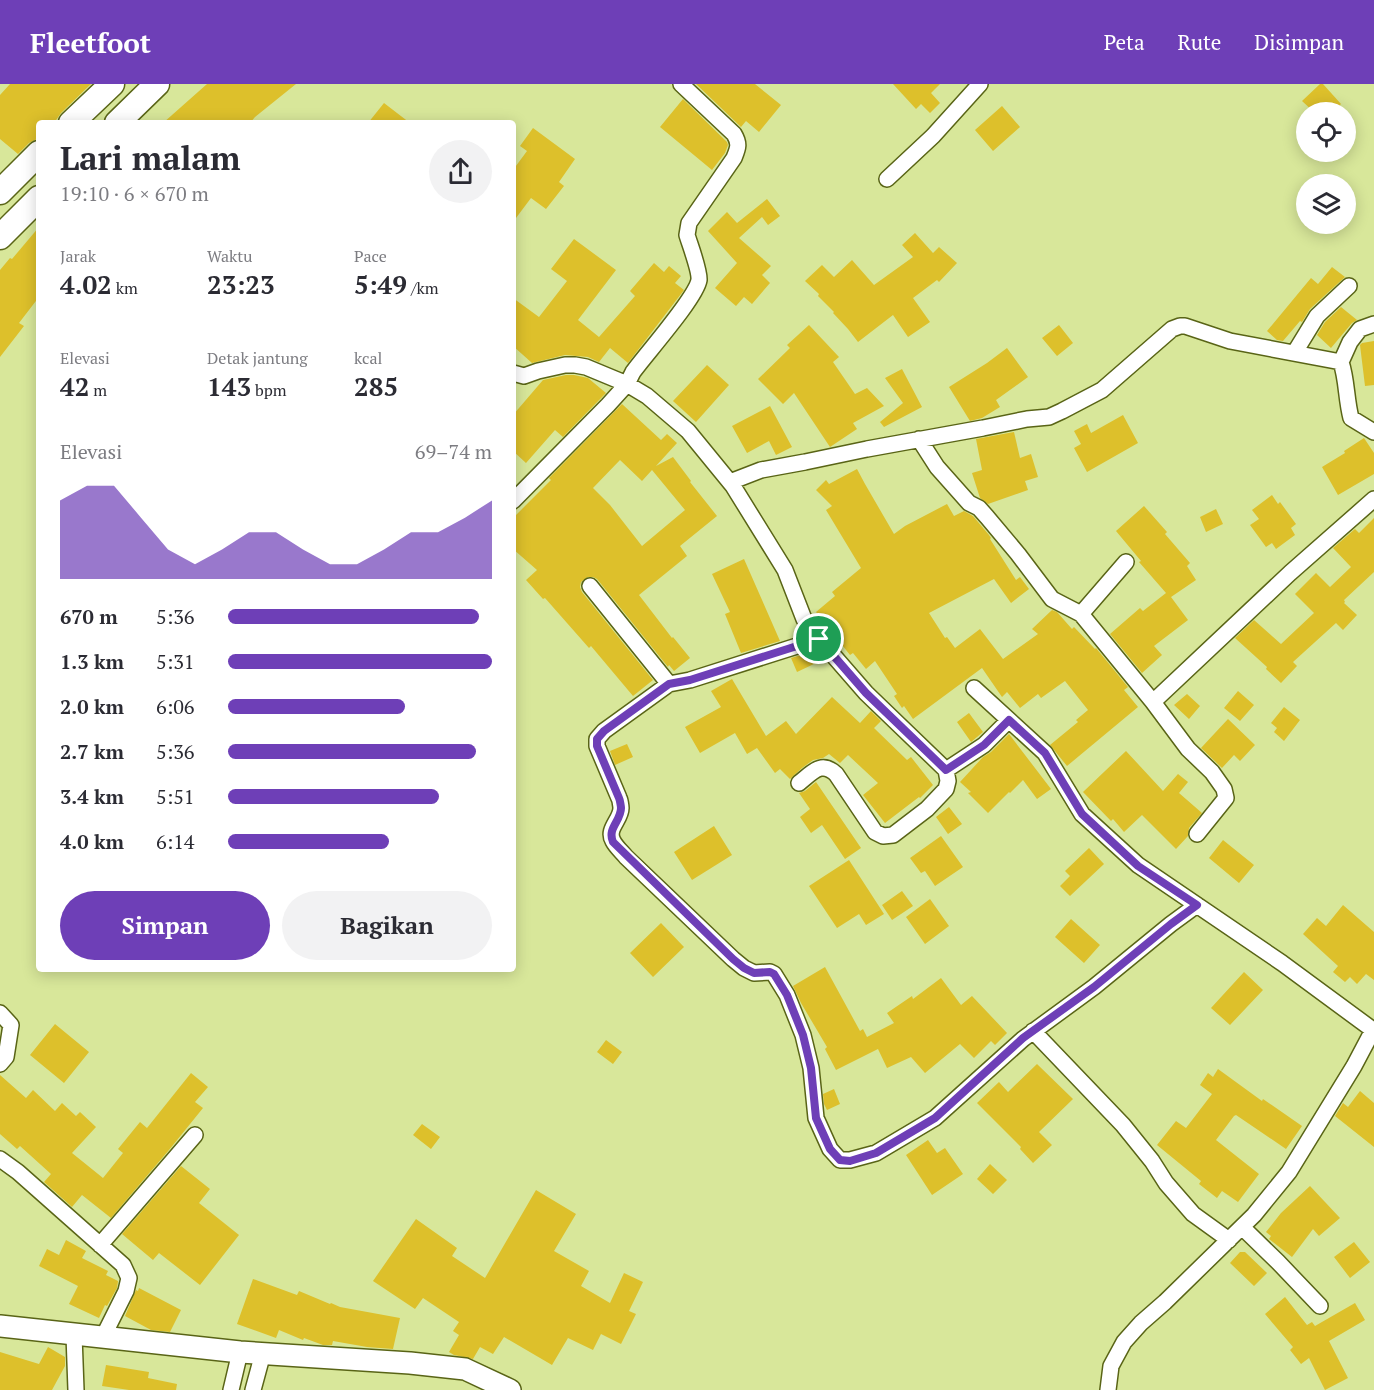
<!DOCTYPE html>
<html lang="id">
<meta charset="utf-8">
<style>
body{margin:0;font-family:"PT Serif",serif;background:#f2f2f3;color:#2b2b33;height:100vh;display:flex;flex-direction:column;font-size:22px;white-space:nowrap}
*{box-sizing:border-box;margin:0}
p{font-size:20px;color:#7c7c81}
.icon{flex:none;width:33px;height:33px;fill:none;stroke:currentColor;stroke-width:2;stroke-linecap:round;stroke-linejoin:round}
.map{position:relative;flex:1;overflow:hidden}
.details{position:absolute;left:36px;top:36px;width:480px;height:852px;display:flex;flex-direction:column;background:#fff;border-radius:6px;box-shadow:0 3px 15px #0003}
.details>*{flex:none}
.tools{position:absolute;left:1296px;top:18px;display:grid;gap:12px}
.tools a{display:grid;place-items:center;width:60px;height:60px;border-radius:50%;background:#fff;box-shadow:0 3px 15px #0003;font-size:30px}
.pin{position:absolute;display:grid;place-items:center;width:51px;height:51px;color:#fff;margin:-26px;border:3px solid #fff;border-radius:50%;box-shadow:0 2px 6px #0007}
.round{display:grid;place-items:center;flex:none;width:63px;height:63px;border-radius:32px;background:#f2f2f3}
.headline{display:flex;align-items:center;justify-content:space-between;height:102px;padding:0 24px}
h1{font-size:33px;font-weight:800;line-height:45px}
.stats{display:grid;grid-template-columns:repeat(3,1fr);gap:9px;height:102px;padding:6px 24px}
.stats div{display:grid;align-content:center}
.stats b{font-size:26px;font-weight:800}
.stats small{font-size:16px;font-weight:400}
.stats p{font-size:16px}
.chart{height:168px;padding:12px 24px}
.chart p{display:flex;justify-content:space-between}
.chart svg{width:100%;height:108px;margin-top:6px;fill:#6e3fb7;opacity:.7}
.action{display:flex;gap:12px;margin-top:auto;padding:12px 24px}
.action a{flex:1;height:69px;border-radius:36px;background:#6e3fb7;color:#fff;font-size:24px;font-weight:800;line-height:69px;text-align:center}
.action a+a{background:#f2f2f3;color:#2b2b33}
ul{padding:0 24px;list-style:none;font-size:20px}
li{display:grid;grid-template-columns:96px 72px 1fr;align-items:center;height:45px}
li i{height:15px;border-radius:8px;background:#6e3fb7}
header{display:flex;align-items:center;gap:36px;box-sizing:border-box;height:84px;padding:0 30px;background:#6e3fb7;color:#fff}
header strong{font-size:28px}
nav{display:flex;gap:33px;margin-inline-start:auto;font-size:21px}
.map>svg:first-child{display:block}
</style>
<header>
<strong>Fleetfoot</strong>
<nav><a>Peta</a><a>Rute</a><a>Disimpan</a></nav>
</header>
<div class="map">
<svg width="1374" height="1306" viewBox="0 0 1374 1306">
<rect width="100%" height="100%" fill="#d8e79a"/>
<path fill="#ddc02b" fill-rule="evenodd" d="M10,0H91L61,29L54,39H39V54L29,59L18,70L0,55V11Z
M207,0H296L255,33L250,39H163Z
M696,0H755L781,21L759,48L746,37L741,43Z
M893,0H940L931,9L940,19L930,29L921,20L916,25Z
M1320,0H1323L1341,20L1333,28H1314L1302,17Z
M683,15L727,58L728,61L725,69L712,86L660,43Z
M384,19L410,39H368Z
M1002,22L1020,43L993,67L975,46Z
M533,44L575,75L559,98L564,102L546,125L531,114L513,138V86L527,67L520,62Z
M767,115L780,132L768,141L762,133L739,154L771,182L762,191L770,199L752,220L744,213L736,222L715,204L737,179L708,147L727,128L737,139Z
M39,143V213L19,239L24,242L0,273V186L10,174L12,175Z
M915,149L933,169L939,163L957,179L939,198L937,196L913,214L930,238L908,253L893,231L858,258L848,245L833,229L834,228L818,212L819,210L805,197L822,181L834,193L852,176L874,201L913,173L902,161Z
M574,155L616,186L578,236L599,253L635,212L630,207L654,179L664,188L669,182L681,192L675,199L684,206L681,210L628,279L610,264L599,278L588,273L565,271L532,279L513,262V214L539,233L567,197L551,185Z
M1332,183L1345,193L1310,225L1302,238L1300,237L1283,257L1277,256L1267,247L1311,194L1318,200Z
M1341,223L1357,236L1352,239L1331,264L1317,251L1325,238Z
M809,241L839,273L833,278L855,310L867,304L884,322L853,339L857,345L830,363L794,309L783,320L758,295L790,264L787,261Z
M1059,241L1073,259L1057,272L1042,254Z
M1374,257V301L1365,302L1360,261L1362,259Z
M1007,264L1028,293L996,316L1000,323L982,334L970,337L949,303L987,279Z
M707,281L729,301L696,338L673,317Z
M902,285L922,323L884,343L880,338L903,319L885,294Z
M566,291H574L588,294L606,309L563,353L555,346L526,379L513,367V331L543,296Z
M622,320L661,356L667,350L677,359L656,382L673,373L691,397L690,398L717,432L680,462L687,472L639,511L672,554L673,553L690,574L674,587L669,581L668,583L597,495L593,493H588L581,498L580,503L582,508L653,596L633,612L591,562L589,564L545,514L543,515L526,496L537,486L513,465V434L551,396L549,394ZM620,376L642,397L652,386L685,426L642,462L610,421L593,404Z
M770,322L792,363L776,371L769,357L747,369L732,342Z
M1123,331L1138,359L1087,388L1074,364L1081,360L1074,347L1087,340L1091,349Z
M1014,348L1020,374L1031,370L1038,393L1025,397L1028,406L988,420L980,414L972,389L982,386L976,355Z
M1364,354L1374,369V390L1338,411L1322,383L1345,369L1344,367Z
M857,385L865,400L894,450L905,442L947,420L954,432L964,427L973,432L989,451L991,454L990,455L1016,496L1020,493L1029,505L1011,519L994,495L929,529L945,554L947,553L955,564L980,545L1003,575L1038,550L1032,545L1052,526L1057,528L1072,545L1074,543L1095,565L1096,564L1128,603L1124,606L1138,623L1067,682L1050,661L1078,638L1076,636L1088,626L1065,597L1041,614L1038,610L1020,624L1007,608L1002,613L982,584L913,635L904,622L902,624L894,612L897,610L875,577L866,585L853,569L850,571L816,528L835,512L832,508L861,484L826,426L832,422L816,406L826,396L829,400Z
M1272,411L1278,420L1280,418L1296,440L1291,444L1295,451L1276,465L1272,459L1266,463L1250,441L1259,435L1252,426Z
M1144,422L1167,448L1165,450L1190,479L1187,482L1196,496L1171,513L1188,536L1154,562L1162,571L1142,589L1110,550L1140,524L1143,527L1166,509L1139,478L1141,477L1116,447Z
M1216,425L1223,440L1206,448L1200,433Z
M1374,434V488L1344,516L1345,518L1344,519L1357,531L1343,546L1336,539L1293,578L1297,582L1281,599L1266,585L1267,583L1235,554L1254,536L1281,560L1314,529L1295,510L1316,489L1330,503L1351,483L1333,464L1355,445L1359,449Z
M744,475L780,557L741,569L725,530L730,528L712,490Z
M811,568L816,579L797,588L791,574Z
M732,595L766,652L786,637L796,650L832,613L860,639L871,627L881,637L874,644L907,676L911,673L933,701L920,714L919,713L885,739L863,711L878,699L848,671L840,679L829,670L823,674L813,676L802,684L790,695L780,685L775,689L757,664L747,670L735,649L700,669L685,643L721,623L711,607Z
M1238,607L1254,621L1240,637L1224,624Z
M1187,610L1200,622L1189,635L1174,621Z
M1284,623L1300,636L1284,657L1274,648L1277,644L1271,639Z
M969,629L983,648L971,658L957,638Z
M1228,635L1255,661L1240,677L1234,671L1222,684L1201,664Z
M1009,650L1051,705L1037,715L1023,696L1010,709L1009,708L988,729L968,709L971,708L960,698L983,673L991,668Z
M627,660L633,673L615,681L610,667Z
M1126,667L1163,707L1178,690L1188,698L1179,709L1202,729L1189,744L1188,752L1176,765L1142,731L1124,748L1113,735L1111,737L1083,708Z
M816,698L861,764L845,775L822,741L811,749L800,733L810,725L799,709L805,707Z
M949,723L962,740L948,750L936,733Z
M714,742L732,771L692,796L674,768Z
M941,752L963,783L935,802L925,787L921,789L910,774Z
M1223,756L1254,781L1239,799L1209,774Z
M1089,764L1104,780L1070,812L1060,802L1070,792L1065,787Z
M849,776L884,830L866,841L859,830L837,844L809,802Z
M902,807L913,822L892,836L882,821Z
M930,815L949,842L925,860L906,833Z
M1343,821L1374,848V896L1366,890L1357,900L1350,893L1345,898L1333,888L1338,882L1303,850L1317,834L1326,842Z
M1071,835L1100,861L1084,879L1055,853Z
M661,839L684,863L653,893L630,869Z
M825,883L860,947L863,945L867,953L894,939L887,929L912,912L913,915L941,894L961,921L972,912L1007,949L995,961L991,957L974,974L960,960L925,989L911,973L887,984L878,965L836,986L825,965L827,963L801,919L793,902Z
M1244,888L1263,906L1230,941L1211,924Z
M55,940L89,968L64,999L30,971Z
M606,956L622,968L613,980L597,968Z
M1037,980L1073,1015L1039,1048L1052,1061L1033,1079L1020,1065L1021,1063L977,1019L999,998L1008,1008Z
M1218,985L1262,1017L1263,1015L1302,1042L1286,1065L1236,1031L1234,1032L1216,1056L1259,1090L1238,1118L1222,1107L1217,1114L1199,1100L1201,1097L1157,1061L1176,1037L1186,1044L1212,1010L1200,1001L1208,989L1213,993Z
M191,989L208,1003L195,1018L203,1024L169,1066L111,1134L82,1111L72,1123L44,1098L51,1090L20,1062L17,1065L0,1050V991L26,1014L33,1006L55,1027L62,1019L76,1032L80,1028L96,1043L72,1069L103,1094L123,1069L118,1065L140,1038L147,1044Z
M834,1005L840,1020L827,1026L824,1020L823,1010Z
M1360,1007L1374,1019V1063L1335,1032L1343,1019L1348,1023Z
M422,1040L440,1053L431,1065L413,1051Z
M928,1056L937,1069L945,1064L963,1090L932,1111L906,1071Z
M990,1080L1007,1096L993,1110L977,1095Z
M181,1082L210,1105L199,1119L239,1151L200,1201L159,1169L153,1176L122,1150Z
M1310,1102L1340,1134L1319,1152L1313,1145L1292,1173L1269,1155L1271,1152L1266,1148L1281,1129Z
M536,1106L576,1130L554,1167L589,1187L581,1202L610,1219L624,1189L643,1198L629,1227L636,1230L621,1260L601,1250L593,1266L568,1254L552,1281L504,1253L493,1270L480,1263L473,1275L454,1271L449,1268L459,1251L453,1247L459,1238L423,1214L415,1225L373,1197L416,1135L457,1164L452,1172L485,1194Z
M66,1156L86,1167L82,1174L108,1187L106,1191L118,1197L117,1204L107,1222L105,1221L99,1234L69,1220L78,1202L39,1182L47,1165L59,1171Z
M1354,1158L1370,1178L1350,1194L1334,1173Z
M1240,1168H1245L1267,1189L1254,1202L1230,1179Z
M253,1195L297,1211L299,1207L330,1220L331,1219L340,1223L400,1234L393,1265L367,1263L333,1257L332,1261H323L304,1254L303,1256L279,1246L276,1254L237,1240Z
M139,1204L181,1226L170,1248L151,1246L125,1232L136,1206L138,1207Z
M1285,1213L1307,1241L1312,1238L1315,1242L1355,1219L1365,1236L1329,1257L1348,1294L1325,1306L1309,1274L1301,1280L1290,1266L1293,1263L1265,1230Z
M48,1263L65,1273V1282L52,1306H0V1268L39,1280Z
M106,1281L149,1288L148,1294L177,1300L176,1306H129L102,1302Z"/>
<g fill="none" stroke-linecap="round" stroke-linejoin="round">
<defs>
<path id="minor" d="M887,95L933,52L980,0
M1295,268L1317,232L1349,202
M1341,278L1350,258L1360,245L1374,240
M513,289L524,292L538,287L565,281H575L586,283L627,300L647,312L688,347L733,402L785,486L804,535L819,555L866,609L946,686L984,661L1009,636
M919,355L937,383L969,419L979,424L987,433L1018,470L1052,515L1081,530L1153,618L1188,665L1212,688L1224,705L1226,714L1197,750
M730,398L761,386L805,378L867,365L983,344L1027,335L1049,333L1062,327L1102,306L1172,245L1180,242H1185L1230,257L1341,278C1347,296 1346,315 1351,334L1374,348
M513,417L608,321L627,300L633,288C646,270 696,214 699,196C700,187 690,161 687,151L689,139L734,74C738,64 740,60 734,50L681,0
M590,502L669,600L690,596L819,555
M1081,530L1126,478
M669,600L604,647L597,655V662L619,714C620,715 621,723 621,724C621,736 606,745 613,757C616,763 622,768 626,773L733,875L744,884L754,889L770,888L774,890L787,911L803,951L811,984L816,1034L830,1065L840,1076H850L876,1069L935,1034L1023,955L1094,903L1171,840L1197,821
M974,604L1045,669L1082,730L1138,781L1282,879L1373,946L1354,982L1289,1088L1254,1131L1165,1218L1141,1239L1124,1258L1111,1282L1108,1306
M1153,618L1290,489L1374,415
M799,699C812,689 821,676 836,690L875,748L883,752L893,751L927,725L946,705L948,697L946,686
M0,929L11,941L6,973L0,980
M1033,947L1123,1041L1152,1077L1166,1099L1193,1130L1229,1156
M0,1075L18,1088L123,1181L129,1194L126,1207L103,1253
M1242,1143L1278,1178L1320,1222
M100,1161L195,1051
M74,1251L76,1306
M231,1306L240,1268
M253,1306L263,1269"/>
<path id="secondary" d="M0,1242L240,1268L410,1279L465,1285L510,1306"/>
<path id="trunk" d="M71,39L112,0
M117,39L157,0
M0,108L39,69
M0,153L39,114"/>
</defs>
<use href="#minor" stroke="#596416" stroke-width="18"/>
<use href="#secondary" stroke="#596416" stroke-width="24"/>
<use href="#trunk" stroke="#596416" stroke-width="27"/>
<use href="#minor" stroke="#fff" stroke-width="15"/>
<use href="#secondary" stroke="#fff" stroke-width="21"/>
<use href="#trunk" stroke="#fff" stroke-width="24"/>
</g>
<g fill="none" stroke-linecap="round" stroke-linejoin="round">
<defs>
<path id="route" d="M819,555L866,609L946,686L984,661L1009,636L1045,669L1082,730L1138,782L1197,821L1171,840L1094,903L1023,954L935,1034L876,1069L850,1077L840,1076L830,1065L816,1034L811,984L803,951L787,911L774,890L770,888L754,889L744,884L733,875L613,758C607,744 621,737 621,724C621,723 620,716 619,714L597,662V655L604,647L669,600L690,596Z"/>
</defs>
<use href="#route" stroke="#fff" stroke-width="12"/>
<use href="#route" stroke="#6e3fb7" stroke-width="8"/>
</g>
</svg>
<div class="tools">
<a><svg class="icon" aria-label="locate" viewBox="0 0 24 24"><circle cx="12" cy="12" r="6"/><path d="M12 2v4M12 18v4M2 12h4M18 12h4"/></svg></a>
<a><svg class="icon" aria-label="layers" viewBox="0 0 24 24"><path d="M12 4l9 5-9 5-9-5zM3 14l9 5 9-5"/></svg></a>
</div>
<div class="pin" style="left:819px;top:555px;background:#1e9e55"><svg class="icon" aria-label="arrive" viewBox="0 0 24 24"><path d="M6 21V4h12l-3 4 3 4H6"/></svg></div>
<section class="details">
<div class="headline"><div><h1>Lari malam</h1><p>19:10 · 6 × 670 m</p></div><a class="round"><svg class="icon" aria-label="share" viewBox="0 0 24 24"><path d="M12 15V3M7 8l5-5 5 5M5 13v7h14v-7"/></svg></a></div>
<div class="stats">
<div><p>Jarak</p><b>4.02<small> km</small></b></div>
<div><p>Waktu</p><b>23:23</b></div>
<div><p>Pace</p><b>5:49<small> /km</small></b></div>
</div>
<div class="stats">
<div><p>Elevasi</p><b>42<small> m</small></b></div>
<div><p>Detak jantung</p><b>143<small> bpm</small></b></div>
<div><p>kcal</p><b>285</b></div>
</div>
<div class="chart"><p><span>Elevasi</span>69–74 m</p>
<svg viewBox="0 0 160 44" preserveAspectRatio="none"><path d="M0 44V12L10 6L20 6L30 19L40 32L50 38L60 32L70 25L80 25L90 32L100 38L110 38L120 32L130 25L140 25L150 19L160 12V44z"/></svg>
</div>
<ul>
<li><b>670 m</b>5:36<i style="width:95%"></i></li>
<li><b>1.3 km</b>5:31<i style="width:100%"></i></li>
<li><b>2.0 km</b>6:06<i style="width:67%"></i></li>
<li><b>2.7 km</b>5:36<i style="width:94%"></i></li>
<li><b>3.4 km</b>5:51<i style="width:80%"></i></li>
<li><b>4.0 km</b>6:14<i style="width:61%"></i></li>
</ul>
<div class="action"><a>Simpan</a><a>Bagikan</a></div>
</section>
</div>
